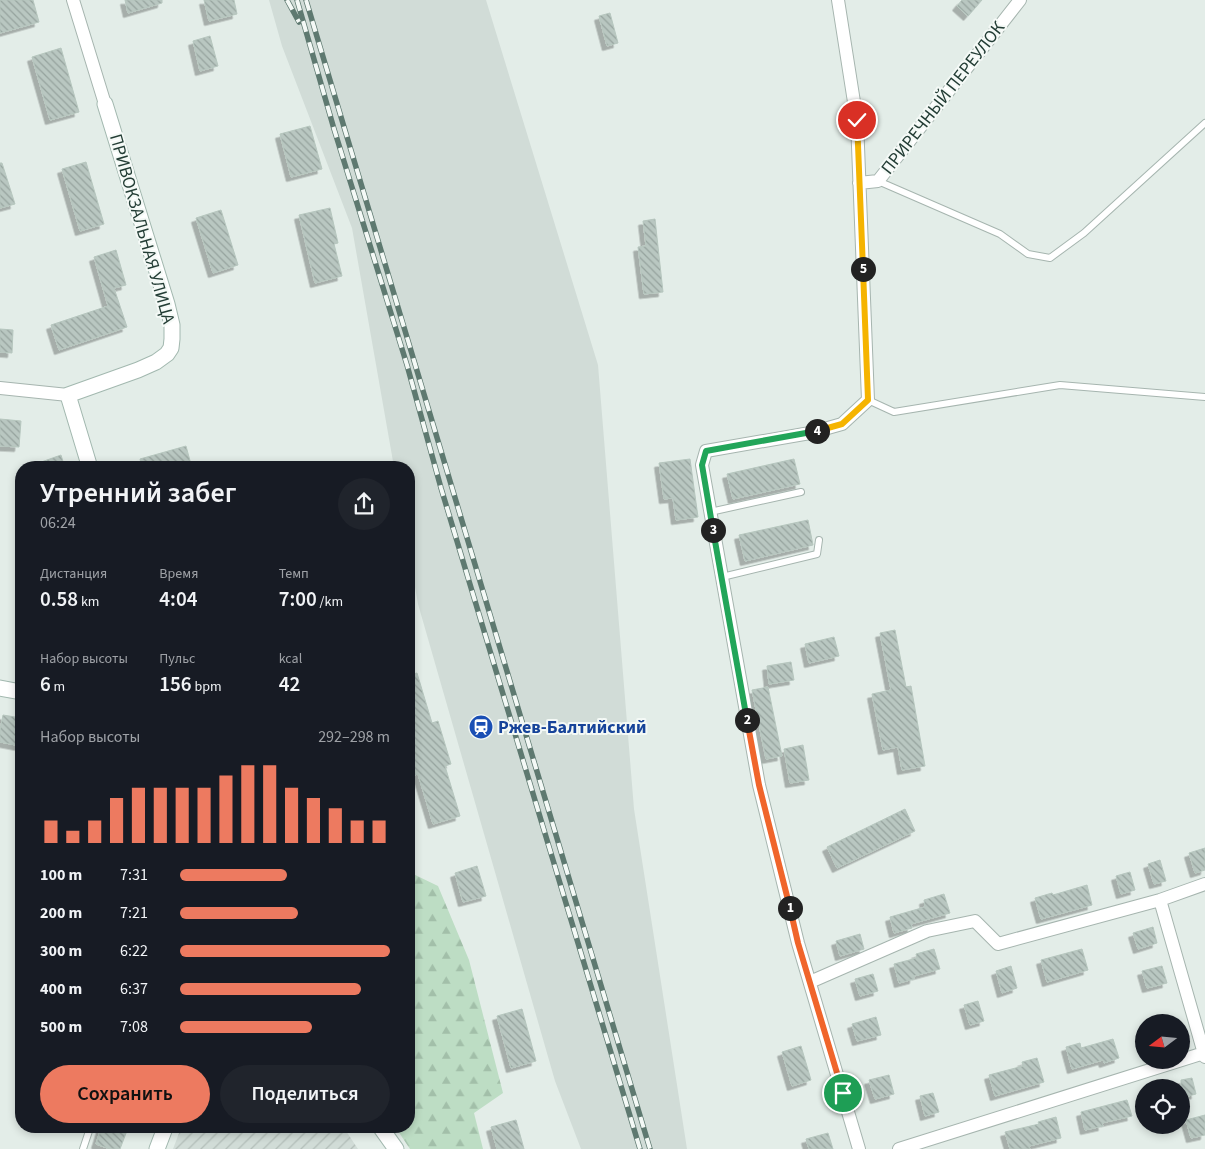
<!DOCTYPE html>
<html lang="ru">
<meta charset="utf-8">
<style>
body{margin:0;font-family:"Source Sans 3",sans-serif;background:#20242c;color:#f1f3f6;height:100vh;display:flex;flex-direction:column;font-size:19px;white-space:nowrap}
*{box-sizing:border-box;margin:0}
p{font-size:16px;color:#9ea1a6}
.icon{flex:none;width:28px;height:28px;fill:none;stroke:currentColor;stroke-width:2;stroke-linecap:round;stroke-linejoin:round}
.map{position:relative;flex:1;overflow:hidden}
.details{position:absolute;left:15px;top:461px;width:400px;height:672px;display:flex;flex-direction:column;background:#171b24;border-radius:20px;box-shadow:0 2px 8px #0003}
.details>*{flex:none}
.needle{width:32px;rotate:254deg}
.controls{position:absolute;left:1135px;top:1014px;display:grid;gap:10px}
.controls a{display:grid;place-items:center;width:55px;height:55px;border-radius:50%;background:#171b24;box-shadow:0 2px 8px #0003;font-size:25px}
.pin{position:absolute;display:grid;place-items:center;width:42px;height:42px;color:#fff;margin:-21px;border:2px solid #fff;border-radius:50%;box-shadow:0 1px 5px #0007}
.km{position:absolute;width:25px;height:25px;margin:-12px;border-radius:50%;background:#222;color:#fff;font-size:14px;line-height:25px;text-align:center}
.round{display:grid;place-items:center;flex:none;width:52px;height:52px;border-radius:26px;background:#20242c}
.headline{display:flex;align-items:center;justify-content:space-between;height:85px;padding:0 25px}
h1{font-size:28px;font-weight:600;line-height:38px}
.metrics{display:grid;grid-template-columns:repeat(3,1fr);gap:8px;height:85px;padding:5px 25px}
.metrics div{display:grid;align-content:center}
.metrics b{font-size:21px;font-weight:600}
.metrics small{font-size:14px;font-weight:400}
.metrics p{font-size:14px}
.chart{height:140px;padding:10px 25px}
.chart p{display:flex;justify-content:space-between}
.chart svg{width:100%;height:90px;margin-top:5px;stroke:#ed7a60;stroke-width:6}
.button{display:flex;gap:10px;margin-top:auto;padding:10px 25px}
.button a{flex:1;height:58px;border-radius:30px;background:#ed7a60;color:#111;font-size:20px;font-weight:600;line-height:58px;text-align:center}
.button a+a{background:#20242c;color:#f1f3f6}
ul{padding:0 25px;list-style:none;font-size:16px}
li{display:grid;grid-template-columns:80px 60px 1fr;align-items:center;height:38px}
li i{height:12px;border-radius:6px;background:#ed7a60}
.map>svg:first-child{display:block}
</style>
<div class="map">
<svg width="1205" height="1149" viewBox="0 0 1205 1149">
<defs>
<pattern id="industrial-furrows" width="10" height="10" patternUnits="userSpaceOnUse" patternTransform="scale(1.25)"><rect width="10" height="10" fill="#d1dcd7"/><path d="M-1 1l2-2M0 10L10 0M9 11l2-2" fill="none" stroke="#b3beb9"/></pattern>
<pattern id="forest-firs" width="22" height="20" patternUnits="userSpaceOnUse" patternTransform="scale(1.25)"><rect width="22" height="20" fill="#bdddc4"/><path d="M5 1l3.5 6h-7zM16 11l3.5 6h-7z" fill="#a2bfa9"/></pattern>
<pattern id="building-back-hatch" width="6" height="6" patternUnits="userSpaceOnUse" patternTransform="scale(1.25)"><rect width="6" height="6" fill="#b9c7c1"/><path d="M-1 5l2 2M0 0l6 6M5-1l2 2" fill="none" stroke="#96a39e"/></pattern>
<filter id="shadow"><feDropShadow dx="-4.5" dy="4.5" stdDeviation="0" flood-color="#0004"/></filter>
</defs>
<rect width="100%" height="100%" fill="#e3ede8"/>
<path fill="#d1dcd7" d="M269,0H486L598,365L634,809L687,1149H581L555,1081L418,604L409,553V468L394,467L352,228L282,46Z"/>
<path fill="url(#industrial-furrows)" d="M181,1128H344L358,1149H173Z"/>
<path fill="url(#forest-firs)" d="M409,872L438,886L469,960L503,1093L474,1113L483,1149H410L396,1128H409Z"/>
<path fill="url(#building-back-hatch)" stroke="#b6c6be" filter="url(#shadow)" d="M0,0H33L39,22L0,33Z
M125,0H162V3L128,13Z
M204,0H234L237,14L209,21Z
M962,0H982L968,16L957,6Z
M610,13L618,43L607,46L599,16Z
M210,36L218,66L200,71L193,41Z
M61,48L79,112L50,120L32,57Z
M310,126L322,169L291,177L280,134Z
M86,162L104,224L80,231L62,169Z
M0,163H2L15,204L0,208Z
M330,208L338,243L334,244L342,276L315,283L299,215Z
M221,210L238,265L213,273L196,218Z
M655,219L663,292L644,294L638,247L646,246L643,221Z
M116,250L126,285L114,288L127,327L59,350L51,325L108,306L94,257Z
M0,329L13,330L12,353L0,352Z
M0,419L21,421L19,447L0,446Z
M186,446L192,468H142L140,459Z
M61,455L65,468H30V466Z
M690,459L698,517L676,520L673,498L664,499L659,463Z
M794,459L800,484L733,499L727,474Z
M808,520L813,545L745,561L739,535Z
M895,630L906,687L911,686L925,766L902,770L898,747L883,750L872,694L891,690L880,633Z
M834,637L839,656L809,663L805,644Z
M791,662L794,680L769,684L767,666Z
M417,673L432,723L438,721L451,764L445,766L460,816L433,824L418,774L412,776L409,766V675Z
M768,687L782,756L766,759L752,690Z
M3,715L21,718V746L0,742V730Z
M803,745L809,780L790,783L784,749Z
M905,809L915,831L837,868L827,847Z
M1205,848V870L1195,873L1189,853Z
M1160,860L1166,881L1154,884L1148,864Z
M477,866L486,896L463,902L455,873Z
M1130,872L1135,890L1121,894L1116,876Z
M1087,885L1092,905L1041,919L1035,898L1052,893L1053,895Z
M944,894L950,913L911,924L912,928L894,933L890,917L925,907L924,900Z
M1153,927L1157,943L1138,949L1133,933Z
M860,934L864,949L840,956L836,941Z
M934,949L940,969L914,976V979L899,983L894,964L917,958L916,954Z
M1082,949L1088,970L1047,982L1041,960Z
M1011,966L1017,988L1002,993L996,971Z
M1162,966L1167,983L1147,988L1142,971Z
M873,974L878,991L860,996L855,979Z
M978,1001L984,1021L970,1025L964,1005Z
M522,1009L536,1061L511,1068L497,1016Z
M876,1017L881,1035L857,1041L852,1024Z
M1113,1039L1119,1058L1104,1063L1103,1060L1072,1069L1066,1047L1080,1043L1081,1048Z
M801,1046L811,1080L792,1086L782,1052Z
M1037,1058L1044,1082L995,1096L989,1075L1023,1066L1022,1062Z
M889,1075L894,1094L875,1099L869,1080Z
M1192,1078L1196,1094L1181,1098V1080Z
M933,1093L939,1112L925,1116L920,1096Z
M1127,1100L1132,1116L1102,1123L1103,1126L1085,1130L1081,1112Z
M1205,1115V1135L1191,1138L1186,1120Z
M1056,1117L1061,1138L1029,1146L1030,1149H1010L1005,1132L1039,1124L1038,1122Z
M516,1120L524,1149H497L491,1127Z
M101,1128H128L120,1149H110L96,1144Z
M828,1133L833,1149H809L806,1139Z"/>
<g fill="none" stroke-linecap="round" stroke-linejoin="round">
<defs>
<path id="lane" d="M878,181L1000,234L1028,254L1050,258L1084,233L1205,123
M868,400L894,412L1060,385L1205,397
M710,512L801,492
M722,577L817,554L819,540
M83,1149L90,1128"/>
<path id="street" d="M73,0L105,104
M838,0L857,121L868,400L842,424L810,433L706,451L702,465L759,785L798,943L859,1149
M859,183L878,181L1020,0
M0,388L68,395
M1160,900L1205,1057
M810,982L927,931L975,921L998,944L1160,900L1205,884
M899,1149L1204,1053"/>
<path id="secondary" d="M90,468L68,395L138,370L156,362L167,354L171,348L172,339V325L167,304L105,104
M0,688L21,692
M381,1128L396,1149
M157,1149L165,1128"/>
</defs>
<use href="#lane" stroke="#a6b5af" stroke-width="8"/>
<use href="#street" stroke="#a6b5af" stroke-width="14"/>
<use href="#secondary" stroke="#a2b8af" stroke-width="17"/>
<use href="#lane" stroke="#fff" stroke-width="6"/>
<use href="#street" stroke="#fff" stroke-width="12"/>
<use href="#secondary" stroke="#fff" stroke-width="15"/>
<defs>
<path id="rail" d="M287,0L299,22
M297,0L334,129L407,365L441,488L640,1149
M306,0L650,1149"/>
</defs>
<use href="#rail" stroke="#5e7970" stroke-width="5.5"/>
<use href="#rail" stroke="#f4f9f6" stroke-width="4" stroke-dasharray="11" stroke-linecap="butt"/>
</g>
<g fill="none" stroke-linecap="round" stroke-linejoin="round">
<defs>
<path id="split-1" d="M790,908L798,943L843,1093"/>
<path id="split-2" d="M747,720L759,785L790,908"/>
<path id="split-3" d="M713,530L747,720"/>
<path id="split-4" d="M713,530L702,465L706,451L817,431"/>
<path id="split-5" d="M817,431L842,424L868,400L863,269"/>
<path id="split-6" d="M857,120L863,269"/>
</defs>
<use href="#split-1" stroke="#fff" stroke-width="10"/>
<use href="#split-2" stroke="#fff" stroke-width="10"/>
<use href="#split-3" stroke="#fff" stroke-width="10"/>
<use href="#split-4" stroke="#fff" stroke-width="10"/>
<use href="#split-5" stroke="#fff" stroke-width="10"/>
<use href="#split-6" stroke="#fff" stroke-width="10"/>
<use href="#split-1" stroke="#f0652b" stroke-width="6"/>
<use href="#split-2" stroke="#f0652b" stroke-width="6"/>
<use href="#split-3" stroke="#22a559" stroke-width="6"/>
<use href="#split-4" stroke="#22a559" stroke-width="6"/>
<use href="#split-5" stroke="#f5b400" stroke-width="6"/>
<use href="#split-6" stroke="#f5b400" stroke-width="6"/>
</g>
<defs>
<symbol id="station-disc" viewBox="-11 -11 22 22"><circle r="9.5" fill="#1a4fb4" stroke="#f4f9f6"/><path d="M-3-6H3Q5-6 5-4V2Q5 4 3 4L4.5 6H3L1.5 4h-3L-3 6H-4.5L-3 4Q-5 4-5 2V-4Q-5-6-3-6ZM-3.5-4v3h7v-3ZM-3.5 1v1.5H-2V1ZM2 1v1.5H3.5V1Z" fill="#fff"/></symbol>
</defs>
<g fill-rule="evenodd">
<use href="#station-disc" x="467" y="713" width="28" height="28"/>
</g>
<g text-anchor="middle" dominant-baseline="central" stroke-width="4" stroke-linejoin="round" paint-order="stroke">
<g font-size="18" fill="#233d35" stroke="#f4f9f6">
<text transform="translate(943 98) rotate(-52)">ПРИРЕЧНЫЙ ПЕРЕУЛОК</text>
<text transform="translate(142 229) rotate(74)">ПРИВОКЗАЛЬНАЯ УЛИЦА</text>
</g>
<g font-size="18" font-weight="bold" fill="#164399" stroke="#f4f9f6" text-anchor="start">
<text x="498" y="727">Ржев-Балтийский</text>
</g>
</g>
</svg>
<div class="controls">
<a><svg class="needle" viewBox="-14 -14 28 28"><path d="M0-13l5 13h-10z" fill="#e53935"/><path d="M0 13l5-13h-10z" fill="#9ea1a6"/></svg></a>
<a><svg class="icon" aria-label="locate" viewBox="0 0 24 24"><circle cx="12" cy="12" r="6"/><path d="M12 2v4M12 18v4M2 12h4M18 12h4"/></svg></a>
</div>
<div class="pin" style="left:843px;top:1093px;background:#1e9e55"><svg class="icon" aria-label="arrive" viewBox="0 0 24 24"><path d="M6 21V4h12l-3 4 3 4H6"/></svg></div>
<div class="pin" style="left:857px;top:120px;background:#d93025"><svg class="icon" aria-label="check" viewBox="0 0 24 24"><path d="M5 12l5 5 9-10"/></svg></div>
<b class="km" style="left:790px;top:908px">1</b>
<b class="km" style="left:747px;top:720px">2</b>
<b class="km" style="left:713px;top:530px">3</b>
<b class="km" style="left:817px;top:431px">4</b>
<b class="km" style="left:863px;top:269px">5</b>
<section class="details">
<div class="headline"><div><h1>Утренний забег</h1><p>06:24</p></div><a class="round"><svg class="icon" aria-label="share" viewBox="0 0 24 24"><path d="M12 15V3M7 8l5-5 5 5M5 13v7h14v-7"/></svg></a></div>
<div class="metrics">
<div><p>Дистанция</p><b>0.58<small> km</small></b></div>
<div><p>Время</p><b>4:04</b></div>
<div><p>Темп</p><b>7:00<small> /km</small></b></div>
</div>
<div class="metrics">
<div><p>Набор высоты</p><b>6<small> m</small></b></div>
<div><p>Пульс</p><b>156<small> bpm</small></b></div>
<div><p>kcal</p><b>42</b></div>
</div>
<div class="chart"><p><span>Набор высоты</span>292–298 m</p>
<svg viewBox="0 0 160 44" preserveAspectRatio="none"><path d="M5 44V33M15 44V38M25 44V33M35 44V22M45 44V17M55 44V17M65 44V17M75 44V17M85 44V11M95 44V6M105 44V6M115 44V17M125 44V22M135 44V27M145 44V33M155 44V33"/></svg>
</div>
<ul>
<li><b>100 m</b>7:31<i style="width:51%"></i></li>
<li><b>200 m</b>7:21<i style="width:56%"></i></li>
<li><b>300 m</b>6:22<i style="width:100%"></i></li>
<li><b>400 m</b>6:37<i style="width:86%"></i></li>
<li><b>500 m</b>7:08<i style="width:63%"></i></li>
</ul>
<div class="button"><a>Сохранить</a><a>Поделиться</a></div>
</section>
</div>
